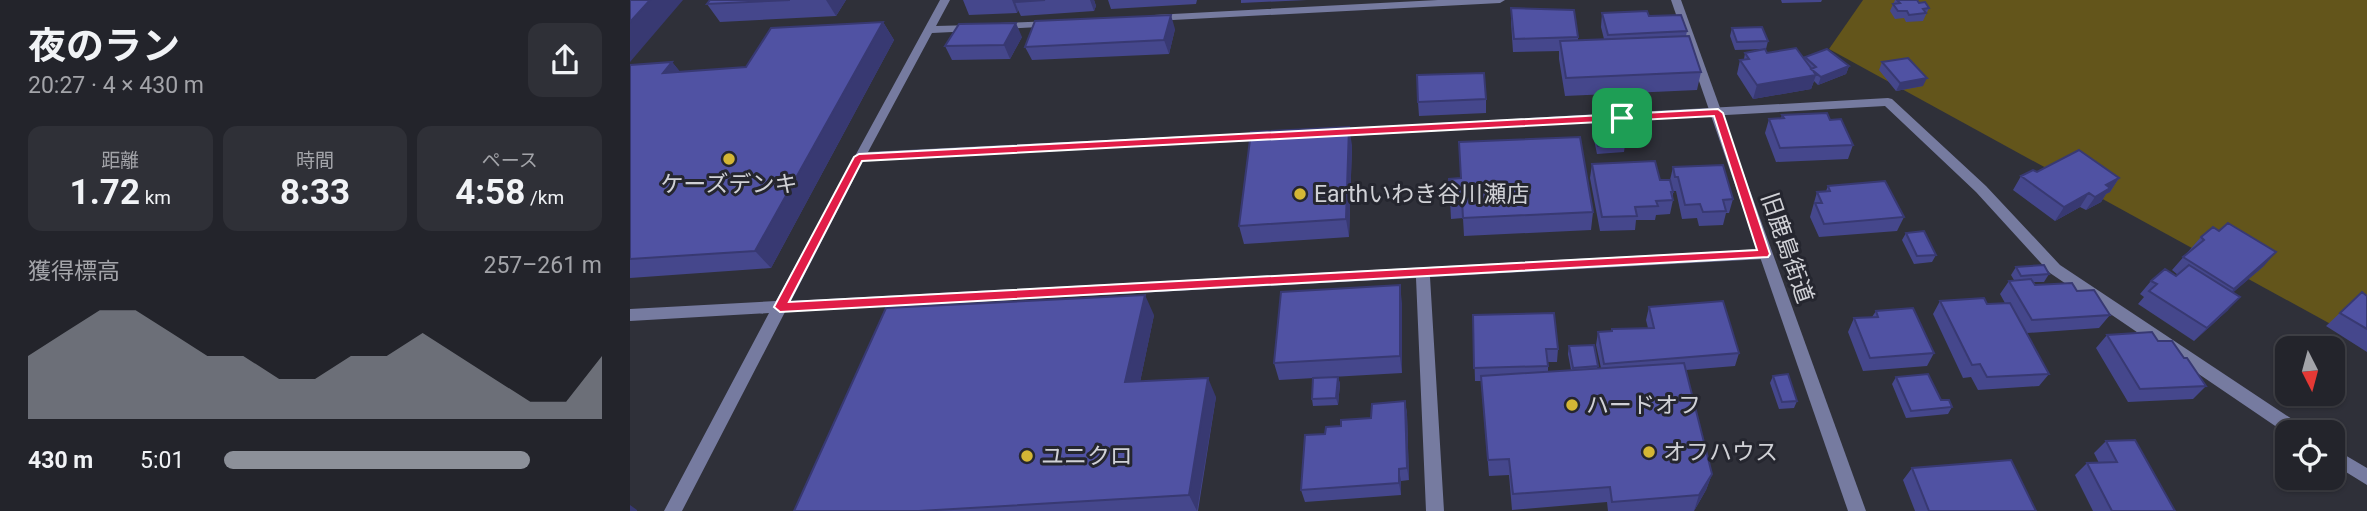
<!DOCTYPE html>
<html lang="ja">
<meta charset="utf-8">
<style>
body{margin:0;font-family:Roboto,"Noto Sans JP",sans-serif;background:#2f3037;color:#f1f3f6;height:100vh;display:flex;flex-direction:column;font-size:26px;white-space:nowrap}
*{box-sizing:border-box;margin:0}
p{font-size:23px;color:#a3a4a9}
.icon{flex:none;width:38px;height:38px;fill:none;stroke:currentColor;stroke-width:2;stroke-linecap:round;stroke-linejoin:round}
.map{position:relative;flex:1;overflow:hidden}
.details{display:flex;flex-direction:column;background:#23242b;width:630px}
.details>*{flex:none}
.needle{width:46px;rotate:174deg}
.tools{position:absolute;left:1645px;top:336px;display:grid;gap:14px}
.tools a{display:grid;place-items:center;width:70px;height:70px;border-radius:14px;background:#23242b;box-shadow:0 2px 5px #0004,0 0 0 2px #404147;font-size:35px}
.pin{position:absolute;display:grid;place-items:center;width:60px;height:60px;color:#fff;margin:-30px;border-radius:14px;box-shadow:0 4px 10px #0006}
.round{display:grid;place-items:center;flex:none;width:74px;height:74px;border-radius:14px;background:#2f3037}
.headline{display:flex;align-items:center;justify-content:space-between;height:119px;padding:0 28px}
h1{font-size:38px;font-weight:700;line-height:52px}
.stats{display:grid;grid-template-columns:repeat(3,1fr);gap:10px;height:119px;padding:7px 28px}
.stats div{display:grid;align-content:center;border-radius:14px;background:#2f3037;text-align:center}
.stats b{font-size:35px;font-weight:700}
.stats small{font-size:19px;font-weight:400}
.stats p{font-size:19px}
.chart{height:196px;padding:14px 28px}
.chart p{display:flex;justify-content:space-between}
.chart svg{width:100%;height:126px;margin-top:7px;fill:#8c9099;opacity:.7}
ul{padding:0 28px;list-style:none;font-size:23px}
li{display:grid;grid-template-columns:112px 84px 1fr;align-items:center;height:52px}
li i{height:18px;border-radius:9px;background:#8c9099}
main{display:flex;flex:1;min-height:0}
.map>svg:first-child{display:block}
</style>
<main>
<section class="details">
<div class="headline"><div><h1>夜のラン</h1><p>20:27 · 4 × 430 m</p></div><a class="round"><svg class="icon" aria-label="share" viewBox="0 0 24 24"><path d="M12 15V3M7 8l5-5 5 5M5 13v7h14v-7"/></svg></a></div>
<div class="stats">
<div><p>距離</p><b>1.72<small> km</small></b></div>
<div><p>時間</p><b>8:33</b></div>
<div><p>ペース</p><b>4:58<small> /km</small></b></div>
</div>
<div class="chart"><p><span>獲得標高</span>257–261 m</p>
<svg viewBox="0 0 160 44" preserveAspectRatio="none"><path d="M0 44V22L10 14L20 6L30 6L40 14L50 22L60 22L70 30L80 30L90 22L100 22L110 14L120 22L130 30L140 38L150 38L160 22V44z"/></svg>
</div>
<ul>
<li><b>430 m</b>5:01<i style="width:81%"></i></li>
</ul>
</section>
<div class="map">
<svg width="1737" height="511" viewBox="0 0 1737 511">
<rect width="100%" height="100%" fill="#2f3039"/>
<path fill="#63551b" d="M1233,0H1737V344L1199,49Z"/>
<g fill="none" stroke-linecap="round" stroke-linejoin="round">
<path fill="#767ba0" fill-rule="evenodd" d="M310,0H320L306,26L343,25L349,28L343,31L302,33L238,152L639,132L645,136L639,140L233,161L161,301L1134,249L1141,254L1134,259L800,277L814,511H796L786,278L155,312L52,511H34L139,313L0,321V309L146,301Z
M808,0H875L870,3L524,21L519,18L524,15Z
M423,21L429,24L427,26L370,29L364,26L370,23Z
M1258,98L1262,99L1356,186L1430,265L1674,427L1676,432L1657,434L1420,273L1346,192L1255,106L702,137L696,133L702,129Z
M1703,448L1737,468V485L1703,464Z"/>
<path fill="#767ba0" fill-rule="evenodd" d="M1041,0H1051L1236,511H1218Z"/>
</g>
<path fill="#45478c" d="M80,0H216L206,16L90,22L77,4Z
M333,0H464L466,6L464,11L391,16L388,10L387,13L339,15Z
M478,0H567L566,4L481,9Z
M611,0H677L611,3Z
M1151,0H1192L1191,2L1152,3Z
M1265,0H1287L1289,3L1299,8L1293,21L1276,22L1274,18L1265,19L1260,11Z
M881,8L948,37V41L974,39L971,27L972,13L1019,16L1057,31L1056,36L1071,72L1067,90L935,96L929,59V51L883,52L881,22Z
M253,22L264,40L141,268L0,278V65L42,62L50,72L116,67Z
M1102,28L1138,41L1136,49L1105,50L1100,36Z
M545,29L539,54L402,60L395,47Z
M392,37L380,59L322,60L315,46Z
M1115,53H1137L1174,59L1175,57L1219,66L1216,74L1188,85L1184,81L1181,89L1123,99L1107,74L1110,60L1114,59Z
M1252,62L1293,86L1266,91L1249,70Z
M856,99V113L789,116L788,102Z
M1152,115L1200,120L1223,145L1218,159L1146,162L1135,133L1139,119L1151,118Z
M962,122L995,145L994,152L967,154L962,130Z
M722,145L719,237L614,244L609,226Z
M962,164L1030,180H1040L1043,167L1103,199L1099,213H1096L1093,225L1069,226L1067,218L1052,219L1046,191H1043V200L1040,214L1026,215L1025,220H1006L1005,230L970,231L960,178Z
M1407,172L1489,178L1480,192L1476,194L1471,202L1456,210L1450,207L1425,221L1383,190L1391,176Z
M819,179L963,212L961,230L834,236L833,218L821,219Z
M1198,186L1274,217L1267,231L1189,237L1180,217L1187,192L1196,191Z
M1276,233L1306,255L1302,262L1284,264L1272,240Z
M1571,237L1634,266L1603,292L1598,310L1564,341L1508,304L1514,297L1510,294L1521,281L1546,276L1548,275L1542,270Z
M1386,267L1419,274L1414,282H1403L1405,285L1447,291L1480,315L1469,328L1397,333L1419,374L1409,386L1348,390L1341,377L1333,378L1303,314L1310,301L1357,304L1375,303L1370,294L1379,281L1384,280L1381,275Z
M1732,292L1737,296V352L1696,326Z
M772,303V373L649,380L644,363Z
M1019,307L1109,353L1105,366L1056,370L1082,474L1076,490L1064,511H978L977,502L882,510L879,475L859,476L851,381H845L843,315L928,349L927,362H918V372L941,370L938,354L939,346L968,366L967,368H971L966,345L968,332L982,331V329L1018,328L1016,320Z
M1246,311L1304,353L1297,366L1233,371L1218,332L1224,318L1242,317Z
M524,315L510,382L586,397L568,511H164Z
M1477,335L1528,341L1554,358L1576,386L1563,399L1498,402L1466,348Z
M1143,376L1167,401L1164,408L1149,409L1140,383Z
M708,377L710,384L708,405L683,406L682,399Z
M1266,377L1311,400L1322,407L1318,414L1276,418L1262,384Z
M775,401L777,414L779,480L771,481V495L675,502L671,490L695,434L741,418Z
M1476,441L1545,511H1463L1445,475L1457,463H1469L1464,453Z
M1282,468L1406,511H1285L1273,480Z"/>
<path fill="#383972" d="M20,0H53L0,62V22Z
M196,0H216L206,16Z
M382,0H393L385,2L388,10L387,13Z
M460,0H464L466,6L464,11Z
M541,15L545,29L539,54L534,40Z
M253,22L264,40L141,268L125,251Z
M386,23L392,37L380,59L374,45Z
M42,62L57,80L33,73Z
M1219,66L1216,74L1188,85L1191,77Z
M1186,75L1181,89L1123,99L1127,85Z
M1297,78L1293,86L1266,91L1270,83Z
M719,127L722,145L719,237L716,219Z
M1489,178L1480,192L1476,194L1471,202L1456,210L1465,197L1476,185Z
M1459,193L1450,207L1425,221L1434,207Z
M1646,252L1634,266L1591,303L1604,289Z
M770,285L772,303V373L770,356Z
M515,295L524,315L506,401L495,382Z
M1610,297L1598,310L1564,341L1577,328Z
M708,377L710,384L708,405L706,398Z
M578,378L586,397L567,511L559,495Z
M775,401L777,414L779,480L777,468Z
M769,469L771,481V495L769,483Z
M1082,474L1076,490L1064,511L1069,495Z
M0,505L7,510V511H0Z"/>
<path fill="#5052a3" stroke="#383972" stroke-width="2" d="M0,0H20L0,22Z
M80,0H160L77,4Z
M385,0H415L385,2Z
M1267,0H1287L1289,3L1295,2L1299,8L1293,9L1296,13L1279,15L1277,11H1268L1263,4L1270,3Z
M881,8L944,10L948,37L884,39Z
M1017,11L1019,16L1051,15L1057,31L978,35L972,13Z
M541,15L534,40L395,47L405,21Z
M253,22L125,251L0,259V65L42,62L33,73L116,67L141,28Z
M386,23L374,45L315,46L329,24Z
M1132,27L1138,41L1107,42L1102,28Z
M1059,36L1071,72L936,78L930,41Z
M1166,48L1186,75L1127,85L1110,60L1119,59L1115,53L1135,49L1137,53Z
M1197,49L1219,66L1191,77L1181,69L1186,67L1175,57Z
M1278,58L1297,78L1270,83L1252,62Z
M854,73L856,99L788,102L787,75Z
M1197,113L1200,120L1211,119L1223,145L1150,148L1139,119L1154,118L1152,115Z
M989,121L995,145L968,146L962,122Z
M719,127L716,219L609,226L621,132Z
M950,137L963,212L833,218L832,200L820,201L819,179L831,178L829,142Z
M1449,150L1489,178L1476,185L1480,188L1465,197L1459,193L1434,207L1391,176L1403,170L1407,172Z
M1025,161L1030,180H1040L1043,192H1041L1043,200L1026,201L1028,206L1005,207L1007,216L972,217L962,164Z
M1093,165L1103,199L1093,200L1096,211L1073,212L1070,204L1055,205L1048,177H1045L1043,167Z
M1255,181L1274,217L1194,224L1185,203H1192L1187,192L1200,191L1198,186Z
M1598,223L1646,252L1604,289L1553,257L1574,240L1571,237L1583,227L1589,231Z
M1294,231L1306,255L1287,256L1276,233Z
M1414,265L1419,274L1391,276L1386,267Z
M1559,265L1610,297L1577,328L1519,291L1527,284L1521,281L1535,269L1546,276Z
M1401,279L1405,285L1442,283L1447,291L1464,290L1480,315L1402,320L1379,281Z
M770,285V356L644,363L651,292Z
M1732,292L1737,296V329L1710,313Z
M515,295L495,382L578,378L559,495L289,511H164L256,308Z
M1354,298L1357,304L1380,303L1419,374L1357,377L1350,364L1342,365L1310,301Z
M1093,301L1109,353L974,364L968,332L982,331V329L1024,328L1019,307Z
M1283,308L1304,353L1240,358L1224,318L1248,317L1246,311Z
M924,313L928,349H916L918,366L844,368L843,315Z
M1522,332L1528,341H1542L1554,358H1557L1576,386L1510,389L1477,335Z
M964,345L968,366L943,368L939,346Z
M1054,363L1082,474L1069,495L982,502L980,487L883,494L879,459L858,460L851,376Z
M1158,374L1167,401L1152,402L1143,376Z
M1298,374L1311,400H1319L1322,407L1281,411L1266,377Z
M708,377L706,398L682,399L683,378Z
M775,401L777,468L769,469V483L671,490L675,435L695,434L696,427L711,426V420L741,418L742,404Z
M1505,440L1545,511H1482L1457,463L1487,462L1476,441Z
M1381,460L1406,511H1299L1282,468Z"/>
<path fill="#e11d48" stroke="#fff" stroke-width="2" fill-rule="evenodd" d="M1088,109L1093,113L1140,254L1138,257L150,312L144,307L224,157L229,154ZM1084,116L1127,250L159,302L232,161Z"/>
<g fill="#d4b635" stroke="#25262f" stroke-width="2.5">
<circle cx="99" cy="159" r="7"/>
<circle cx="670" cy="194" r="7"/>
<circle cx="942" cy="405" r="7"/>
<circle cx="1019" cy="452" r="7"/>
<circle cx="397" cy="456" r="7"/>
</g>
<g text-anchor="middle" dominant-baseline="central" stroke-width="6" stroke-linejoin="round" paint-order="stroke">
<g font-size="23" fill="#d0d1d6" stroke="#25262f" text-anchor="start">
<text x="99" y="184" text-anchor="middle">ケーズデンキ</text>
<text x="684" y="194">Earthいわき谷川瀬店</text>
<text x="956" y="405">ハードオフ</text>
<text x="1033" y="452">オフハウス</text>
<text x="411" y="456">ユニクロ</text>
</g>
<g font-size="23" fill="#d0d1d6" stroke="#25262f">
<text transform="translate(1157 248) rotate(71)">旧鹿島街道</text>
</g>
</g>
</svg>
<div class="tools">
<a><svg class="needle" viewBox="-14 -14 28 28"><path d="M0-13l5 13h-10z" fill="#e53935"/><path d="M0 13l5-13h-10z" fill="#a3a4a9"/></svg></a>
<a><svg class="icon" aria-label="locate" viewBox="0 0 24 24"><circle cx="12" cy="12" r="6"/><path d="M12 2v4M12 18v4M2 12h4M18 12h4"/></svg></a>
</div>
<div class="pin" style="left:992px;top:118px;background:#1e9e55"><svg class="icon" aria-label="arrive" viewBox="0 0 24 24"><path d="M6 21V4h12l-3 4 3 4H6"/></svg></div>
</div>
</main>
